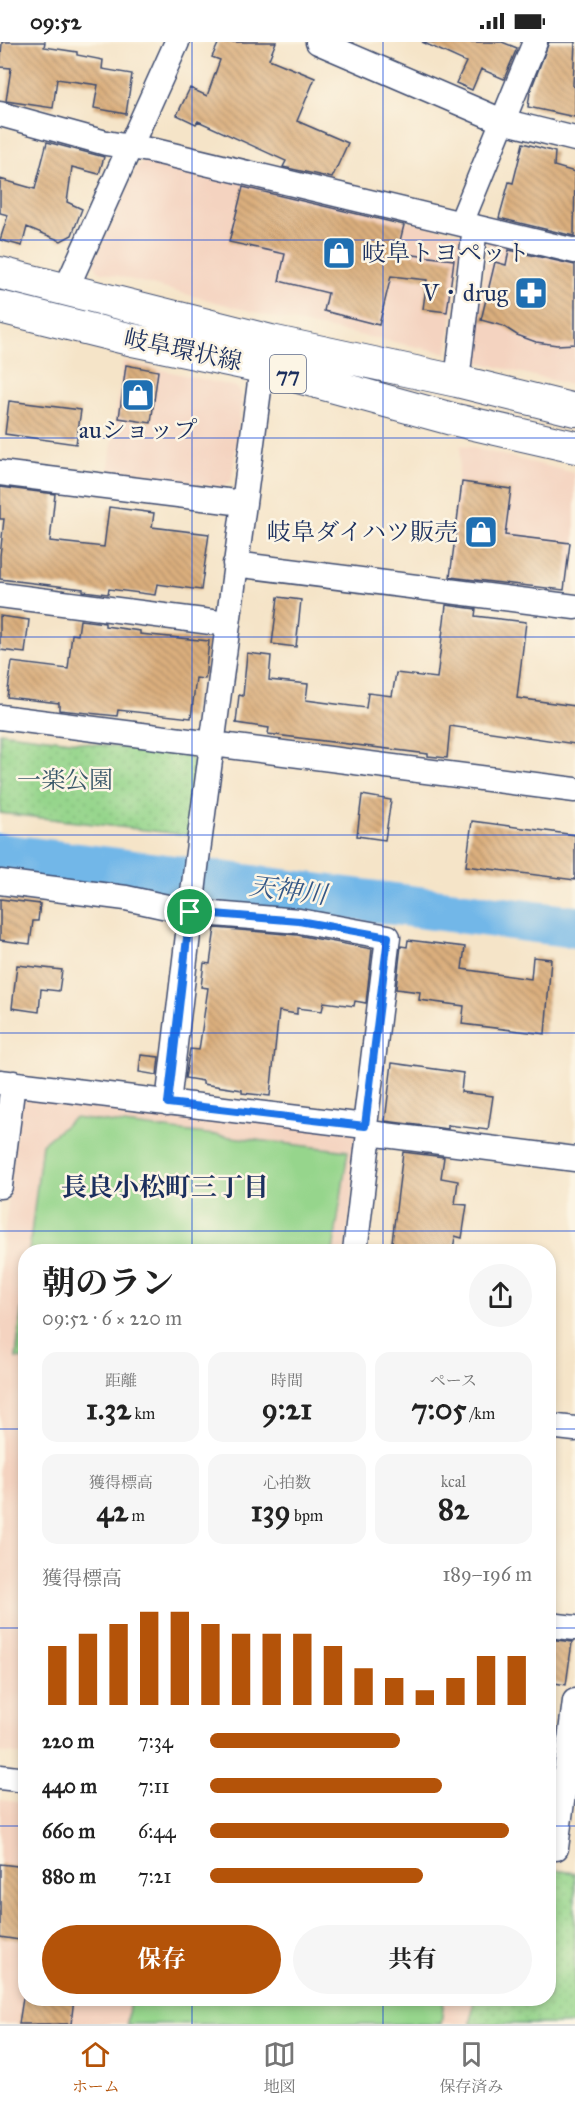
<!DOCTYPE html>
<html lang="ja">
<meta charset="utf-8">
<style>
body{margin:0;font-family:"IM FELL Great Primer","Noto Serif JP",serif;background:#f6f6f6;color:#222;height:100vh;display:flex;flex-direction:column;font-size:22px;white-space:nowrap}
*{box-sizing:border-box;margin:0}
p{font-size:20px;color:#767676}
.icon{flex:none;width:33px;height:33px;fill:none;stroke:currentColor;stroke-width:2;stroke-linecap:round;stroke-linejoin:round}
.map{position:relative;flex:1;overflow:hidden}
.sheet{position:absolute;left:18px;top:1202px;width:538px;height:762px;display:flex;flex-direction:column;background:#fff;border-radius:24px;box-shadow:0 3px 9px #0003}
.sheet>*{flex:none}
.pin{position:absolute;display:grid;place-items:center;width:51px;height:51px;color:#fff;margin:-26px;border:3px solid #fff;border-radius:50%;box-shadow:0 2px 6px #0007}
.round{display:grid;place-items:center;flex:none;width:63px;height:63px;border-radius:32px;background:#f6f6f6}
.headline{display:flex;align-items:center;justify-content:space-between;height:102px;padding:0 24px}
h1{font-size:33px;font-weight:700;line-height:45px}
.figures{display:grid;grid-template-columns:repeat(3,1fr);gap:9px;height:102px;padding:6px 24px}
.figures div{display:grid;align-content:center;border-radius:15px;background:#f6f6f6;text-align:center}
.figures b{font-size:30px;font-weight:700}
.figures small{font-size:16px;font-weight:400}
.figures p{font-size:16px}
.chart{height:168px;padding:12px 24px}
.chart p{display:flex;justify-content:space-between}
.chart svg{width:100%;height:108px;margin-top:6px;stroke:#b45309;stroke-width:6}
.button{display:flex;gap:12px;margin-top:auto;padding:12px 24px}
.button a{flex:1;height:69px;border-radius:36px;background:#b45309;color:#fff;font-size:24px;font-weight:700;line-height:69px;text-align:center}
.button a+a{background:#f6f6f6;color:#222}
ul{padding:0 24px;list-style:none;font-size:20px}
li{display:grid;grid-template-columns:96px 72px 1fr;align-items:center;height:45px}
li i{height:15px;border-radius:8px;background:#b45309}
.status{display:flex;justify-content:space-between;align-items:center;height:42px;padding:0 30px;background:#fff;direction:ltr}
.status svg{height:16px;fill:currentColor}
.dock{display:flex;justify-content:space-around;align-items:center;height:84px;border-top:2px solid #e0e0e0;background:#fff;font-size:16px;color:#767676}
.dock a{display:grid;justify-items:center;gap:3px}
.dock .current{color:#b45309}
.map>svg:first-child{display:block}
</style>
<div class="status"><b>09:52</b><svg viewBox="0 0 49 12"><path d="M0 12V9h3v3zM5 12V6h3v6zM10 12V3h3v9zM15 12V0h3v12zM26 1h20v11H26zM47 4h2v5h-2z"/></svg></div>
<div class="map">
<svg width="575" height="1982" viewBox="0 0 575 1982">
<defs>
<pattern id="park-dots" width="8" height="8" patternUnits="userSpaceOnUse" patternTransform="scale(1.5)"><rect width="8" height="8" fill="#96d58c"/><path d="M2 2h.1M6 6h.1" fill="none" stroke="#81b77b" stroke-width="1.8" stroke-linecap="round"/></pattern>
<pattern id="building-back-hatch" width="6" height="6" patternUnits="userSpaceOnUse" patternTransform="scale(1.5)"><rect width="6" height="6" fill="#dbaf7d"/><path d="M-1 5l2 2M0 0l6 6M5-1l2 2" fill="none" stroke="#b18f6a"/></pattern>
</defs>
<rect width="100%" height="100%" fill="#fcf5e5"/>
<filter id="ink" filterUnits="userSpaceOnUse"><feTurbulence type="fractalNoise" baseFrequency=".0167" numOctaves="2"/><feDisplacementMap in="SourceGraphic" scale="12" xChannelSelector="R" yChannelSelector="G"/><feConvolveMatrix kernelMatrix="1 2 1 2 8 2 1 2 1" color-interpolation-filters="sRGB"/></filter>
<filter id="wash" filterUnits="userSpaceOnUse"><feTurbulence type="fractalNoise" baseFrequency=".008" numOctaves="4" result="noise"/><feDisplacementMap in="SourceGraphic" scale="24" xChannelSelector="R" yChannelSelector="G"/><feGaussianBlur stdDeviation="1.35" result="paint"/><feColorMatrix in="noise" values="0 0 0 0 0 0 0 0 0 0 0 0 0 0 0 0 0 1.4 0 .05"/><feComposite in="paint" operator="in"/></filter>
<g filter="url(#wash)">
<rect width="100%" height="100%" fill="#f5e4c8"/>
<path fill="#f4d3c0" d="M148,117L462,192L447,311L272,275L99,229L93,221L137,124Z
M488,198L575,220V344L474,319Z
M123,319L236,345L242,354L232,438L223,445L108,432Z
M461,403L575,431V553L448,537Z
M20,1053L351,1088L359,1100L345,1209H26L25,1713L0,1710V1230Z
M0,1758L25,1761L26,1956H474L471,1982H0Z"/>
<path fill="#96d58c" stroke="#588275" stroke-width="1.5" d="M74,1076L348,1109L333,1209H29L42,1102Z
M25,1237V1317L16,1316Z
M130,1956H444L441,1982H127Z"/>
<path fill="url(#park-dots)" stroke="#588275" stroke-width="1.5" d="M0,690L188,714L198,722L188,793L0,771Z
M549,1827L575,1831V1982H471L474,1956H549Z"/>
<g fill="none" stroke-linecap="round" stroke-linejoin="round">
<path stroke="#72b7e8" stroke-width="42" d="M0,812L575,885"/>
</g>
<g id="blocks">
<path fill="url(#building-back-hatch)" d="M2,0H45L44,5L77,10V13L103,18L102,27L132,32L126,72L94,66L98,43L57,37L53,66L6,59L11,26L0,25Z
M219,0H276L269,17L315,36L297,79L348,101L332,136L283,125L286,119L198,79L196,82L177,73L190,46L207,54L220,18L212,15Z
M422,0H502L517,6L504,37L481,27L472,48L456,41L466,20Z
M549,0H575L573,44L575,45V75L528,65L530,50Z
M47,100L104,115L99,132L72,125L67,160L82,167L72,193L61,199L27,185L22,204L0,198L8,173L0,171V137L35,147Z
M523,101L555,110L554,124L575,130L574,194L499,176L509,140L513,141Z
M243,145L404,183L397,211L454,218L447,270L423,267L427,238L391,234L379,283L324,269L328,251L279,239L285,212L229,200Z
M509,208L575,223V302L557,303L536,300L517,293L503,284L481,278L495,220L506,223Z
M126,323L158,329L151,381L119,376Z
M9,359L81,368L76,402L5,392Z
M462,440L511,447L505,493L570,501L564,548L450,535Z
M0,445L55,452L50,499L104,505L109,465L154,471L152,485L209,492L201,548L157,542L155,553L109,547L108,552L83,549V547L0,537V514L4,477H0Z
M278,555L301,558L296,605L272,602Z
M446,563L476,567L475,574L526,580L517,656L575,664V702L450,684L447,716L428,714V712L268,692L269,686L236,681L239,653L243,654L247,611L271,614L269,638L308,642L306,658L366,666L368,651L392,654L396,631L437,636Z
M0,574L29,578L25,611L0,608Z
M80,578L105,581V584L140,589V592L209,599L205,637L196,636L191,676L118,668L117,674L59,668V661L7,655L12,620L68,627L72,592L78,593Z
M362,753L391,758L385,798L357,794Z
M472,779L575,793V838L466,824Z
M0,857L40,862L38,879H33L30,902L0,898Z
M215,886L297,893L372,907L366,961L355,959L354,964L324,960L322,969L297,966V972L279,969L270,1054L242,1051V1048L203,1042V1039L185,1036L190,1007L199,1008L208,946L201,945L204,921L210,922Z
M408,898L465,905L462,927L531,937L533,915L551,917L545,992L462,982L464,964L419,958L420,950L396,947L401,904L407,905Z
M17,923L62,928L59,949L41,947L39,970L12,966Z
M141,1013L159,1015L157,1033L139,1030Z
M392,1021L463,1031L461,1050L493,1054L488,1088L448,1083V1087L385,1079Z
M403,1110L444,1115L441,1136L458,1139L455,1162L467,1163L462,1196L455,1194L453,1209L431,1207L430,1209L391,1208Z
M549,1597L572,1600L566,1643L549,1640Z
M0,1822L26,1825V1899L0,1895Z
M23,1956H74L71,1982H19Z"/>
</g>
</g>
<g filter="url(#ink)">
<use href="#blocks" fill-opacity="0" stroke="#3c4a6e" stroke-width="1.5"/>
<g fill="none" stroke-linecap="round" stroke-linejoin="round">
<defs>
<path id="minor" d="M318,0L502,79L575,97
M0,72L106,101L155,109L575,209
M461,181L535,0
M66,247L177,0
M457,339L475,185
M0,431L243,461
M235,522L575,565
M0,553L227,582
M0,675L575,748
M0,840L126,856L190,870L299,879L388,895L365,1084L369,1091L355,1209
M0,1040L365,1084
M168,1061L197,817L262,325
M369,1091L575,1117
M0,1144L13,1041
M549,1384L575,1387
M549,1583L575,1586
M0,1735L26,1738
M556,1806L575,1659"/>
<path id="major" d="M0,231L271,299L457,339L575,368
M0,265L133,298L262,325L452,377L575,405"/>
</defs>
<use href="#minor" stroke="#3c4a6e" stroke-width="27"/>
<use href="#major" stroke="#3c4a6e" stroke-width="34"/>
<use href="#minor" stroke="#fff" stroke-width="24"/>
<use href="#major" stroke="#fff" stroke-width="32"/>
</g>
</g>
<g fill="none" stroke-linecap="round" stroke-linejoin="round" filter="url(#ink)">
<defs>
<path id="route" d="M190,870L299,879L388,895L365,1084L168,1061Z"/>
</defs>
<use href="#route" stroke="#fff" stroke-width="12"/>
<use href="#route" stroke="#1a73e8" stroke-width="8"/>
</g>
<path fill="none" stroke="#1d4ed8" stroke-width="1.5" stroke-opacity="0.55" d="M192,0V1209M383,0V1209M0,198H575M0,396H575M0,595H575M0,793H575M0,991H575M0,1189H575M0,1387H26M549,1387H575M0,1586H26M549,1586H575M0,1784H26M549,1784H575M192,1956V1982M383,1956V1982"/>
<defs>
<symbol id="shop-square" viewBox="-11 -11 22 22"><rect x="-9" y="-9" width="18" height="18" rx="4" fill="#1f6fb2" stroke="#fcf5e5"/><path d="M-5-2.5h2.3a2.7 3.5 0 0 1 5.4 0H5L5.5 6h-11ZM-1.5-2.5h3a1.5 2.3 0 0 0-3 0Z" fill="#fff"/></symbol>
<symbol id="pharmacy-square" viewBox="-11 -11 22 22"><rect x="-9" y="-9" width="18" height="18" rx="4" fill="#1f6fb2" stroke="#fcf5e5"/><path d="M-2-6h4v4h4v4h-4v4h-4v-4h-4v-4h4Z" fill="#fff"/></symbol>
</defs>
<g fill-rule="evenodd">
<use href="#shop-square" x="320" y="192" width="38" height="38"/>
<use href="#pharmacy-square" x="512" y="232" width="38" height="38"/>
<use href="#shop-square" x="119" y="334" width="38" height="38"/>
<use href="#shop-square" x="462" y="471" width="38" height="38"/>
</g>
<g text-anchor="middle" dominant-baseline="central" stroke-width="5" stroke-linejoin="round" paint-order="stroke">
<rect fill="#fcf5e5" stroke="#5e6a86" stroke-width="1.5" x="270" y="313" width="36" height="38" rx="4.5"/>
<g font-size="22" font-weight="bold" fill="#1b2f5e">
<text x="288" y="332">77</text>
</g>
<g font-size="24" fill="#1b2f5e" stroke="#fcf5e5" text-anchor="end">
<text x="362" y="211" text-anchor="start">岐阜トヨペット</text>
<text x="508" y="251">V・drug</text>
<text x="138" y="388" text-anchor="middle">auショップ</text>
<text x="458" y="490">岐阜ダイハツ販売</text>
</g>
<g font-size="24" fill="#1b2f5e" stroke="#fcf5e5">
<text transform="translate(183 308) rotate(12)">岐阜環状線</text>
</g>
<g font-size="24" fill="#3a586a" stroke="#fcf5e5">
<text x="65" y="738">一楽公園</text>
</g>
<g font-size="26" font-style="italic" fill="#355887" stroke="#fcf5e5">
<text transform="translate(288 848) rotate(7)">天神川</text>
</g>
<g font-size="26" font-weight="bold" fill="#1b2f5e" stroke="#fcf5e5">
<text x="165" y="1145">長良小松町三丁目</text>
</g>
</g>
</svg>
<div class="pin" style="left:190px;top:870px;background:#1e9e55"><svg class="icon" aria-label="arrive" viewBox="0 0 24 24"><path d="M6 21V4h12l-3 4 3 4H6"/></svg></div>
<section class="sheet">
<div class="headline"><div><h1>朝のラン</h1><p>09:52 · 6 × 220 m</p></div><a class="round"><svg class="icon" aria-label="share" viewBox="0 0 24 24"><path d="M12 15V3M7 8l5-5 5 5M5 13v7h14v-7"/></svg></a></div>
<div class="figures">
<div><p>距離</p><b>1.32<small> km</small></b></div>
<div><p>時間</p><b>9:21</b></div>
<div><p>ペース</p><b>7:05<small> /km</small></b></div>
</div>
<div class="figures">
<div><p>獲得標高</p><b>42<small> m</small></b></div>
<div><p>心拍数</p><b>139<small> bpm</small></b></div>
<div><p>kcal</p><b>82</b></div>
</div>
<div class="chart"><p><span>獲得標高</span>189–196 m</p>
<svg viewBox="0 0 160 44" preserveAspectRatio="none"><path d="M5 44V20M15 44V15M25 44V11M35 44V6M45 44V6M55 44V11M65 44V15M75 44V15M85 44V15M95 44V20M105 44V29M115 44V33M125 44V38M135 44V33M145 44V24M155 44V24"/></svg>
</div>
<ul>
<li><b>220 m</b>7:34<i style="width:59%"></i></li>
<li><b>440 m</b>7:11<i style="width:72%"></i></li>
<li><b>660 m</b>6:44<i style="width:93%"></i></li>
<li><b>880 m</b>7:21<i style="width:66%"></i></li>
</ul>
<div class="button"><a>保存</a><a>共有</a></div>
</section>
</div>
<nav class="dock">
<a class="current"><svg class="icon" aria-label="home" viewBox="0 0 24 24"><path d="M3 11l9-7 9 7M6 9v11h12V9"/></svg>ホーム</a>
<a><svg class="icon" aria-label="map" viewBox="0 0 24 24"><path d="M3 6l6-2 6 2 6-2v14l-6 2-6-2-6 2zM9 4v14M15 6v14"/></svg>地図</a>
<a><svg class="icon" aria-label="saved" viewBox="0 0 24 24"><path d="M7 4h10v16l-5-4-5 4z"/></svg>保存済み</a>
</nav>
